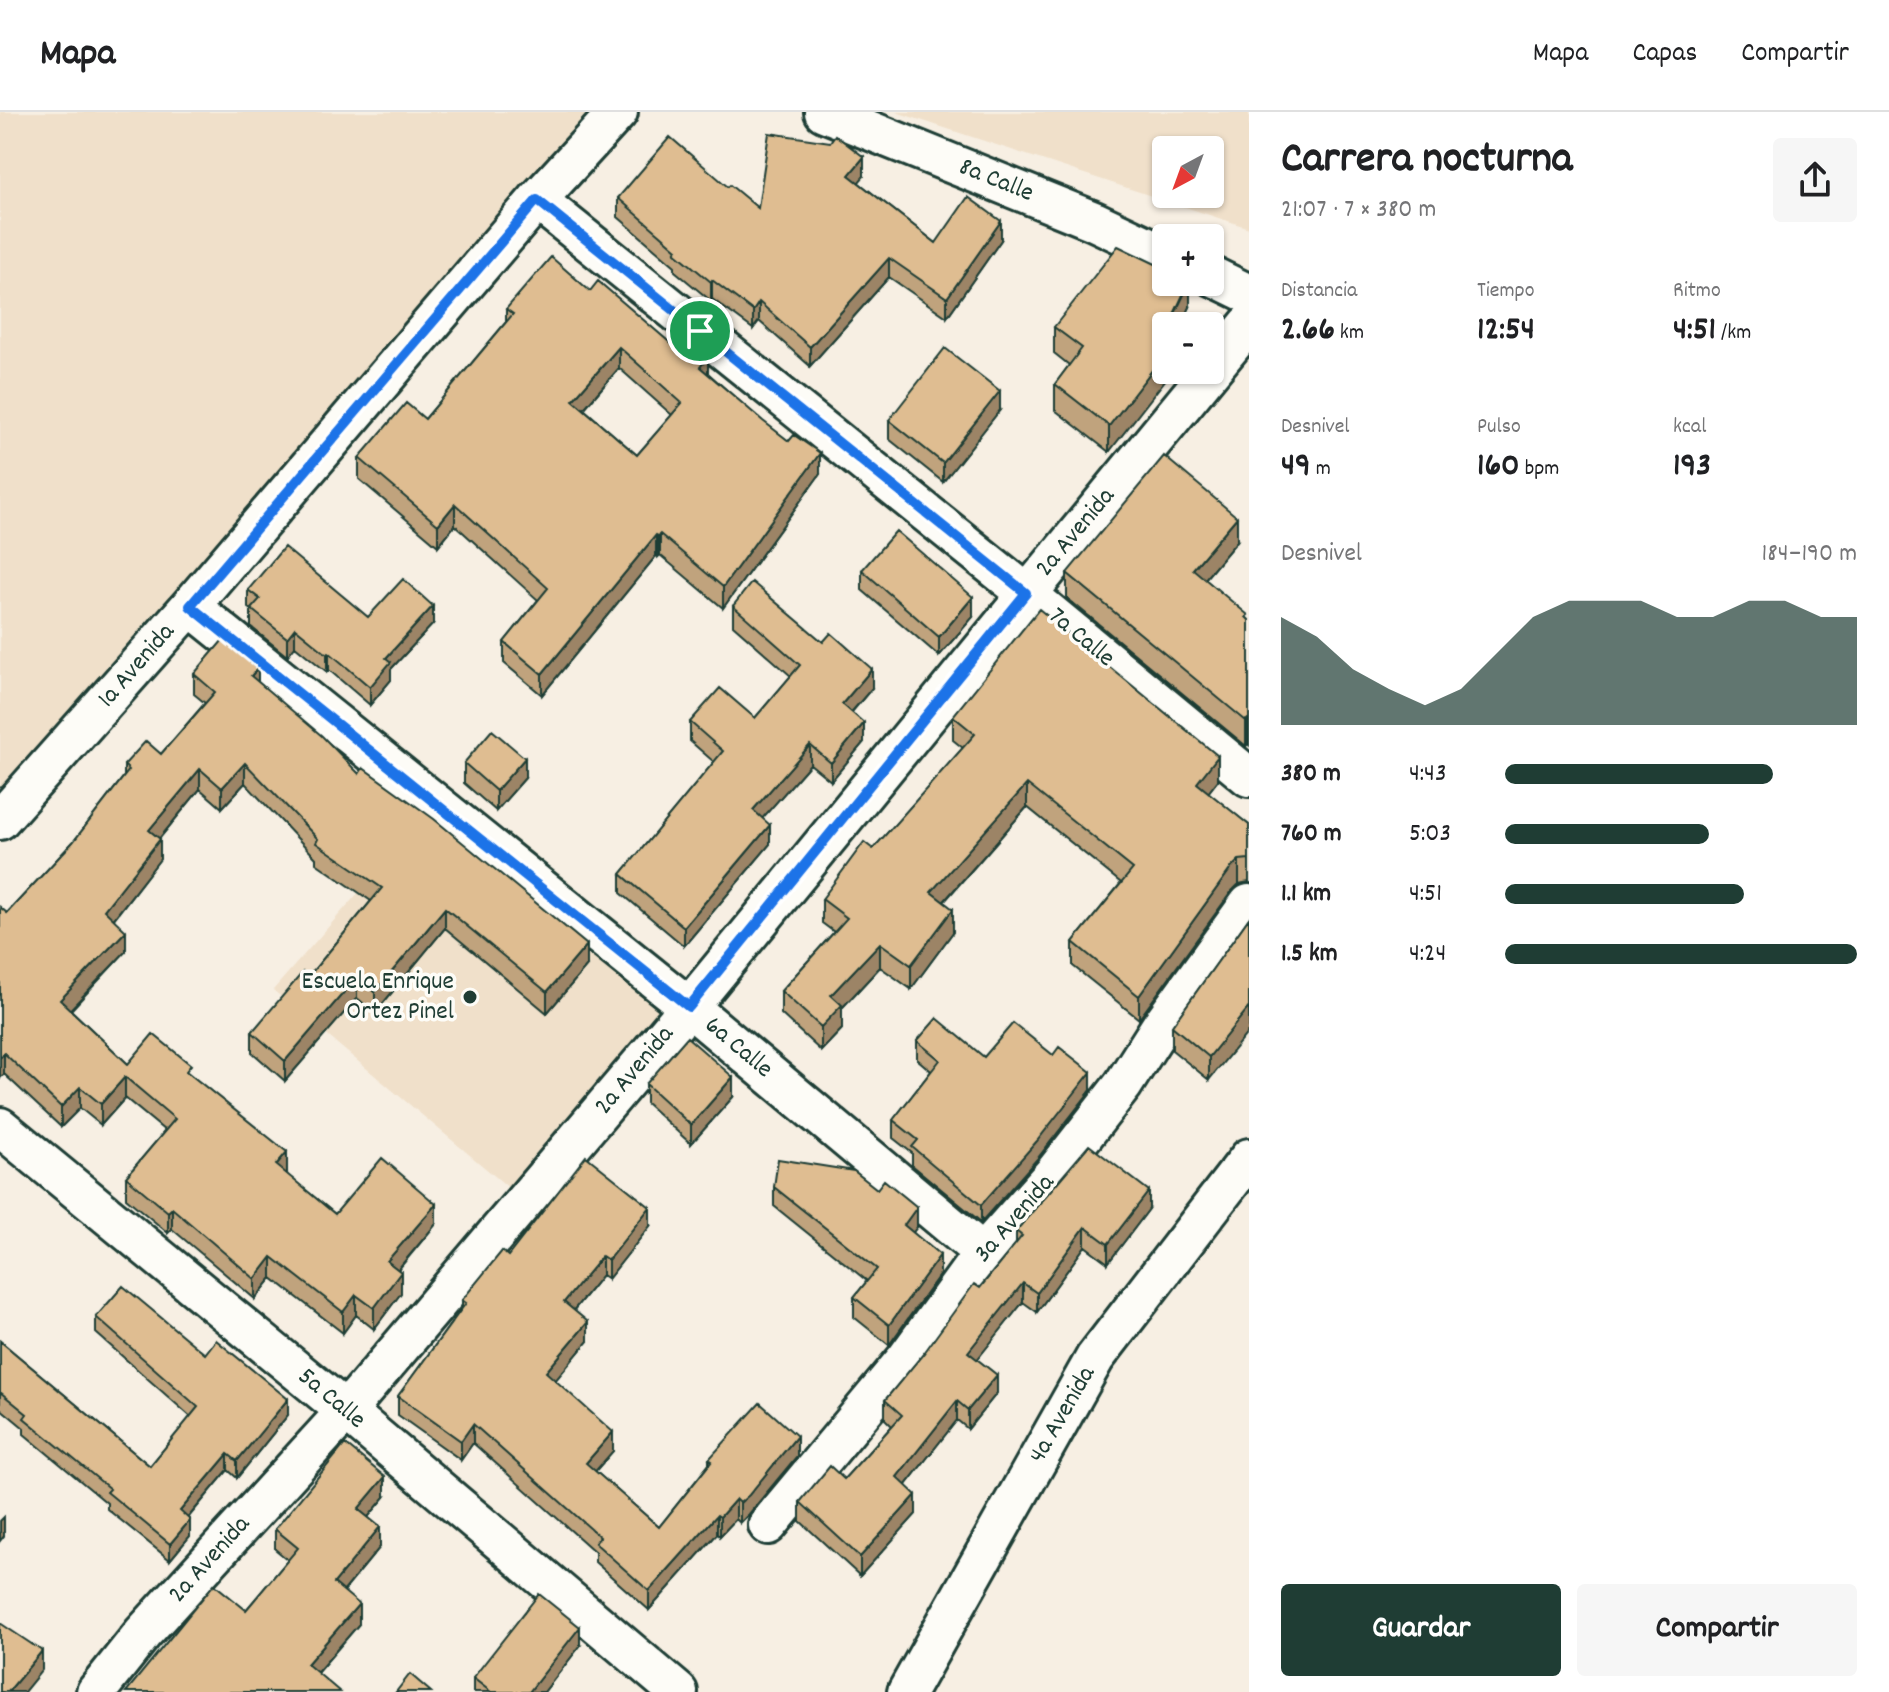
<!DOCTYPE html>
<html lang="es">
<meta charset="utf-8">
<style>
body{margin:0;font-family:Dekko,sans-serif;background:#f6f6f6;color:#202124;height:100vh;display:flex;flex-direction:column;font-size:30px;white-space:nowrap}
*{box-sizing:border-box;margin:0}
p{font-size:26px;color:#757577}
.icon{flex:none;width:44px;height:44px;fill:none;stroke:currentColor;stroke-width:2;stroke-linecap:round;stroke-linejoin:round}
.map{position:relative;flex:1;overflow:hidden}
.panel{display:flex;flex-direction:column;background:#fff;width:640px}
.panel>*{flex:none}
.needle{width:52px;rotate:221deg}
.buttons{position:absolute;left:1152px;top:24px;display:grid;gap:16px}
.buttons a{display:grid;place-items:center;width:72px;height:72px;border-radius:8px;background:#fff;box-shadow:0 2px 6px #0004;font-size:40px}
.pin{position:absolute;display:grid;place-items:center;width:68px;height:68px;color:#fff;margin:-34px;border:4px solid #fff;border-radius:50%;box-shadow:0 2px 8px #0007}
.round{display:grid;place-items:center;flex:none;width:84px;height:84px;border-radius:8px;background:#f6f6f6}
.summary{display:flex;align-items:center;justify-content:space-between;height:136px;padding:0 32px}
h1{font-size:44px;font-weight:700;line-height:60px}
.figures{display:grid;grid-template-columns:repeat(3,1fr);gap:12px;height:136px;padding:8px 32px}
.figures div{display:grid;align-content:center}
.figures b{font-size:34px;font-weight:700}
.figures small{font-size:22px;font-weight:400}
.figures p{font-size:22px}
.chart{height:224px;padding:16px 32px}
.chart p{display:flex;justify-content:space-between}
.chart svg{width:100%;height:144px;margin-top:8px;fill:#1f3d34;opacity:.7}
.primary-button{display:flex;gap:16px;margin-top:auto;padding:16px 32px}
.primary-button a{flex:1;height:92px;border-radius:8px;background:#1f3d34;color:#fff;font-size:32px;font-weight:700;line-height:92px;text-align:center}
.primary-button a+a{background:#f6f6f6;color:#202124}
ul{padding:0 32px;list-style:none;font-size:26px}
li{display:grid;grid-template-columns:128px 96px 1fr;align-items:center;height:60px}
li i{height:20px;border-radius:10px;background:#1f3d34}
header{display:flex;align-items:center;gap:48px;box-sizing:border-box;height:112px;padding:0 40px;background:#fff;border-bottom:2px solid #e0e0e0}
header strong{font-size:38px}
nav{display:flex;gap:44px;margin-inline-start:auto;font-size:28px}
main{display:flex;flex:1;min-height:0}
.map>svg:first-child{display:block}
</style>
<header>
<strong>Mapa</strong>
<nav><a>Mapa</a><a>Capas</a><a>Compartir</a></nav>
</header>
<main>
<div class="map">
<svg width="1249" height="1580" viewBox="0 0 1249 1580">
<rect width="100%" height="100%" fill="#f7efe3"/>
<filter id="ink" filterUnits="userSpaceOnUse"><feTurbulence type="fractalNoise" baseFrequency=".0125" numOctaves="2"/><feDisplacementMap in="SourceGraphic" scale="16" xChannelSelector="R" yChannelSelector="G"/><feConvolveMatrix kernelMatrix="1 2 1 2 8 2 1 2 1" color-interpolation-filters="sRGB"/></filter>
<g filter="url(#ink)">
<path fill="#f0e0ca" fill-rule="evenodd" d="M0,0H597L0,680Z
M896,0H1249V116ZM1166,38H1210V82H1166Z
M430,699L667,892L509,1076L273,878Z"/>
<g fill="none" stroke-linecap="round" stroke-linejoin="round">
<defs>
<path id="minor" d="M824,0L1094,109L1166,143
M537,88L1026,481L1249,665
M1210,163L1249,182
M190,494L689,895L983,1141
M0,708L190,494L537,88L618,0
M0,1015L346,1299L678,1580
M768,1413L906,1247L983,1141L1054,1061L1123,973L1160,915L1249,792
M96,1580L143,1521L346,1299L689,895L1249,212
M907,1580L1095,1246L1249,1046"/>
</defs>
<use href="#minor" stroke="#1f3d34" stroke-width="44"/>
<use href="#minor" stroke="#fdfcf7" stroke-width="38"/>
</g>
<path fill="#c0a37d" stroke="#1f3d34" stroke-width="2" fill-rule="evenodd" d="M864,64L858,70L936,131L1001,128L947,205L889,165L810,254L759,209L753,217L712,187L711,189L675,159V154L618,105V86L728,75L758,96Z
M590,179L674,234L708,261L820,362L723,496L660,443L658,445L656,444L542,583L504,551V530L538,488L455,413L438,434L359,367V346L425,307L506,210V197ZM619,256L672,303L637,343L584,297Z
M1190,195L1109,340L1055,298V272L1069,253L1054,241V215Z
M1000,298L943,370L889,327V308Z
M1237,429L1205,467L1249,508V633L1248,632L1246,634L1067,486V461Z
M862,458L973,505L939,544L862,478Z
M248,478L368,505L433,512L391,557V568L370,593L329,558L327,560L295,534L287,544L251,515V498L248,496Z
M733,494L872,576L852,600L864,630L831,669L810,652L762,706L770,732L684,834L621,781V762L714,650L690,629V610L755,606L791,564L733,513Z
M194,562L258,570L359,662L587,854L547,901L445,816L375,901L357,886L285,969L252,940V920L308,865L371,789L316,751V746L245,671L222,696L200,677L159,727L160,747L114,807L126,839L71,898L128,952L191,964L287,1061L286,1062L335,1102L436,1112L398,1158L401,1181L374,1217L356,1203L343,1221L272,1166L255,1187L172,1117L168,1121L126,1086V1065L165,1019L125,986L101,1013L80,996L61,1015L4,962L0,966L7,801L73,730L124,664V653L161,642L205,591L194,582Z
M953,604L1218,668L1208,681L1249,713V770L1239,772L1232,779L1139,907L1073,854V830L1121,771L1027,695L944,790L953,820L911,877L880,855L842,896V917L821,939L781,902V879L834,820L822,811V787L873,737L963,636L953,628Z
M464,651L525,666L496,699L464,671Z
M1249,806L1209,968L1172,938V914Z
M917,929L984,945L1091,978L1037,1047L981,1110L912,1053V1041L893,1026V1008L931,959L917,947Z
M646,972L733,985L691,1032L646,991Z
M774,1075L917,1115L913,1120L940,1162L889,1233L854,1205V1185L867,1169L774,1094Z
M1149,1097L1108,1151L1085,1134L1037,1200L1023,1190L977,1247L997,1281L968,1317L957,1308L906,1373L916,1402L860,1464L800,1409V1390L844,1367L892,1314L885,1307V1288L1016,1132V1119Z
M650,1114L608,1167L602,1163L574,1198L588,1229L555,1268L613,1339L595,1359L659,1415L709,1352V1347L797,1344L749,1402L740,1411L736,1407L720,1424L717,1422L649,1498L595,1450V1440L473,1331L461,1348L398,1303V1284L462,1196V1188L508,1144Z
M96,1205L205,1242L288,1303L237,1366L228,1358L188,1406L190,1424L170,1448L107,1397V1391L24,1322V1316L0,1296V1229L150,1354L191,1305L96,1221Z
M385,1385L368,1405L380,1435L344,1479L359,1512L317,1561L246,1498L288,1448L275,1437V1417Z
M580,1534L544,1580H473V1566Z"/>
<path fill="#9c8466" stroke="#1f3d34" stroke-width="2" d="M864,45V64L849,82V63Z
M1001,109V128L947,205V186Z
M889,146V165L810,254V235Z
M712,168V187L711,189V170Z
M1190,170V195L1181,214H1169Z
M759,190V209L753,217V199Z
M619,235V256L573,309V288Z
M1166,240V258H1173L1109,340V314Z
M708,245V266L700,255Z
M1000,279V298L943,370V351Z
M820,341V362L723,496V475Z
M455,392V413L438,434V413Z
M1237,405V429L1193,481V457Z
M660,422V443L658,445V424Z
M656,423V444L542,583V562Z
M973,485V505L939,544V525Z
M433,494V512L391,557V568L370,593V575L386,546Z
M295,516V534L287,544V526Z
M329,540V558L327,560V542Z
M258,556V577L251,564Z
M872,557V576L842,611V592Z
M1248,607V632L1246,634V609Z
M864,611V630L831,669V651Z
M810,633V652L753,717V698Z
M1218,644V668L1197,695V671Z
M525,646V666L496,699V679Z
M245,651V671L222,696V676Z
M200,657V677L149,739V718Z
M1027,672V695L931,804V780Z
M770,713V732L684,834V815Z
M160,727V747L104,819V798Z
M1239,748V772L1232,779L1139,907V884L1232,755Z
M445,796V816L375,901V880Z
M953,797V820L911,877V853Z
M126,819V839L60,908V888Z
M880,831V855L842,896V917L821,939V915L831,883Z
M587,833V854L547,901V880Z
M357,865V886L285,969V949Z
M1249,895V919L1209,968V945Z
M4,941V962L0,966V946Z
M1091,960V978L1037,1047L981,1110V1093Z
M125,965V986L101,1013V992Z
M733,965V985L691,1032V1013Z
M80,975V996L61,1015V995Z
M287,1040V1061L276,1074V1053Z
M1149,1079V1097L1108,1151V1132Z
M436,1092V1112L387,1170V1149Z
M650,1095V1114L608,1167V1148Z
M917,1095V1115L904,1132V1113Z
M172,1096V1117L168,1121V1100Z
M1085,1115V1134L1037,1200V1181Z
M940,1143V1162L889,1233V1213Z
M602,1144V1163L564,1210V1190Z
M272,1145V1166L255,1187V1167Z
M401,1160V1181L374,1217V1196Z
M1023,1171V1190L968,1259V1240Z
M356,1183V1203L343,1221V1200Z
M588,1210V1229L546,1280V1260Z
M997,1263V1281L968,1317V1298Z
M288,1287V1303L237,1366V1349Z
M957,1289V1308L897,1384V1365Z
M473,1312V1331L461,1348V1329Z
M613,1320V1339L586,1370V1351Z
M797,1324V1344L749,1402L740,1411V1391Z
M228,1342V1358L180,1415V1399Z
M385,1365V1385L358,1417V1397Z
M916,1383V1402L860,1464V1445Z
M736,1387V1407L720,1424V1405Z
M717,1403V1422L649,1498V1479Z
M4,1405V1424L0,1429V1409Z
M190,1408V1424L170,1448V1432Z
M380,1415V1435L334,1491V1471Z
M359,1492V1512L307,1572V1552Z
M580,1515V1534L544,1580H529Z
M42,1539V1558L24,1580H8Z"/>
<path fill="#dfbd91" stroke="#1f3d34" stroke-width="2" fill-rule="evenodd" d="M769,21L830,30L835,23L864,45L849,63L936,131L968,85L1001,109L947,186L889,146L810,235L759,190L753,199L712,168L711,170L675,140L677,137L618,86L670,25L728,75L730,73L758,96Z
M1118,134L1166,157V170H1189L1169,213L1170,214H1166V240L1109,314L1055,272L1082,236L1054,215Z
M551,145L590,179L598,169L674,234L683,223L708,245L700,255L763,309L789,329L794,323L820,341L723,475L660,422L658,424L656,423L542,562L504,530L548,476L455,392L438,413L359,346L406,291L425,307L513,202L506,197ZM619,235L682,291L637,343L573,288Z
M945,236L1000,279L943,351L889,308Z
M1164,344L1237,405L1193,457L1248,503L1246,505L1249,508V609L1248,607L1246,609L1067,461Z
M896,419L973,485L939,525L862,458Z
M284,435L368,505L403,467L433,494L386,546L391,550L370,575L329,540L327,542L295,516L287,526L251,497L260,487L248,478Z
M752,470L823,530L831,521L872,557L842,592L864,611L831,651L810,633L753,698L770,713L684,815L621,762L723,639L690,610L720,576L755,606L800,553L733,494Z
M1039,497L1218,644L1197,671L1249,713V747L1239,748L1232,755L1139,884L1073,830L1133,757L1027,672L931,780L953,797L911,853L880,831L831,883L842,893L821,915L781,879L847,806L822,787L864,730L873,737L975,622L953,604Z
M223,528L258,556L251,564L322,624L359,662L363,656L434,707L587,833L547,880L445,796L375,880L357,865L285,949L252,920L303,860L308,865L382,776L316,731L318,727L245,651L222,676L200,657L149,718L160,727L104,798L126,819L60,888L128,952L153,922L191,953L186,959L287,1040L276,1053L335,1102L382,1046L436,1092L387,1149L401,1160L374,1196L356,1183L343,1200L272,1145L255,1167L172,1096L168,1100L126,1065L175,1007L125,965L101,992L80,975L61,995L4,941L0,946V795L7,801L73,730L129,658L124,653L146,629L161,642L215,580L194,562Z
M492,618L525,646L496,679L464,651Z
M1249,806V895L1209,945L1172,914Z
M937,906L984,945L1013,911L1053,943L1059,935L1091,960L1037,1029L981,1093L912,1035L918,1028L893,1008L940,948L917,929Z
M687,925L733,965L691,1013L646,972Z
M1089,1033L1149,1079L1108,1132L1085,1115L1037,1181L1023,1171L968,1240L997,1263L968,1298L957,1289L897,1365L916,1383L860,1445L800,1390L830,1354L844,1367L902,1303L885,1288L924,1241L974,1172L980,1176L1022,1124L1016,1119Z
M586,1044L650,1095L608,1148L602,1144L564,1190L588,1210L546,1260L613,1320L586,1351L659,1415L712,1349L709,1347L760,1291L797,1324L749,1383L740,1391L736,1387L720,1405L717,1403L649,1479L595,1431L600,1425L473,1312L461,1329L398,1284L466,1191L462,1188L502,1139L508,1144Z
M778,1047L854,1059L877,1077L884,1068L917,1095L904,1113L940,1143L889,1213L854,1185L877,1157L774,1075Z
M123,1174L205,1242L216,1228L288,1287L237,1349L228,1342L180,1399L190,1408L170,1432L107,1380L110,1377L24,1306L27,1302L0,1280V1229L150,1354L198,1295L96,1205Z
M345,1332L385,1365L358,1397L380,1415L334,1471L359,1492L307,1552L340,1580H126L214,1472L246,1498L298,1436L275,1417Z
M539,1482L580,1515L529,1580H491L473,1566Z
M0,1511L42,1539L8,1580H0Z
M410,1562L431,1580H396Z"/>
</g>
<g fill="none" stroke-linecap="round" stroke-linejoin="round" filter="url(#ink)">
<defs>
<path id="route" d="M537,88L1026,481L689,895L190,494Z"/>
</defs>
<use href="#route" stroke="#fff" stroke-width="16"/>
<use href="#route" stroke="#1a73e8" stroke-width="10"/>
</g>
<circle fill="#1f3d34" stroke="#fdfcf7" stroke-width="3" cx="470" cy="885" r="8"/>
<g text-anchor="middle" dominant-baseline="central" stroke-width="7" stroke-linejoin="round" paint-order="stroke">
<g font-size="26" fill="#1f3d34" stroke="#fdfcf7">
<text transform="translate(996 69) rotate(22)">8a Calle</text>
<text transform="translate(1076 421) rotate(-50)">2a Avenida</text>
<text transform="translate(1081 526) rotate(40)">7a Calle</text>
<text transform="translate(137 554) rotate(-49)">1a Avenida</text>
<text transform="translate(738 936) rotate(40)">6a Calle</text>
<text transform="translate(635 959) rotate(-50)">2a Avenida</text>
<text transform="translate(1015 1107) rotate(-49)">3a Avenida</text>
<text transform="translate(331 1287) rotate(40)">5a Calle</text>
<text transform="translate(1063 1303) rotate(-60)">4a Avenida</text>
<text transform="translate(210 1448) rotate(-48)">2a Avenida</text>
</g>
<g font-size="26" fill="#1f3d34" stroke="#fdfcf7" text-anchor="end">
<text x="454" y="870">Escuela Enrique<tspan x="454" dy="30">Ortez Pinel</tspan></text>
</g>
</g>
</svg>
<div class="buttons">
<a><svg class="needle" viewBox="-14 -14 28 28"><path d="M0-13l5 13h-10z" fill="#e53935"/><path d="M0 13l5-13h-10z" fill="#757577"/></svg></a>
<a>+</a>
<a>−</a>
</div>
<div class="pin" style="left:700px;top:219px;background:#1e9e55"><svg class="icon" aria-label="arrive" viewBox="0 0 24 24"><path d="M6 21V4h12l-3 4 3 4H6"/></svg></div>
</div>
<section class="panel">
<div class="summary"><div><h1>Carrera nocturna</h1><p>21:07 · 7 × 380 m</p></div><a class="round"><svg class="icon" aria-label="share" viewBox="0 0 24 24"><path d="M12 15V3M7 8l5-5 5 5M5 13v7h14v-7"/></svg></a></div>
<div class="figures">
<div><p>Distancia</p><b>2.66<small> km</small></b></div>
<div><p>Tiempo</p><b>12:54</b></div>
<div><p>Ritmo</p><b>4:51<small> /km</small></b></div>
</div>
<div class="figures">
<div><p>Desnivel</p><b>49<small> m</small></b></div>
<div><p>Pulso</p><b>160<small> bpm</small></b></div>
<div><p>kcal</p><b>193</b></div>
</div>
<div class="chart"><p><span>Desnivel</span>184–190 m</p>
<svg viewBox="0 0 160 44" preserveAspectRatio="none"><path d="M0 44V11L10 17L20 27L30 33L40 38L50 33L60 22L70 11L80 6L90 6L100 6L110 11L120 11L130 6L140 6L150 11L160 11V44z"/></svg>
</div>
<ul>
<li><b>380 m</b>4:43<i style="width:76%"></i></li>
<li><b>760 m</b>5:03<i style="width:58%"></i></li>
<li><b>1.1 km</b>4:51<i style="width:68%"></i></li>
<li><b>1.5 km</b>4:24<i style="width:100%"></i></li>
</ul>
<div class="primary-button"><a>Guardar</a><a>Compartir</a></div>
</section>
</main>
